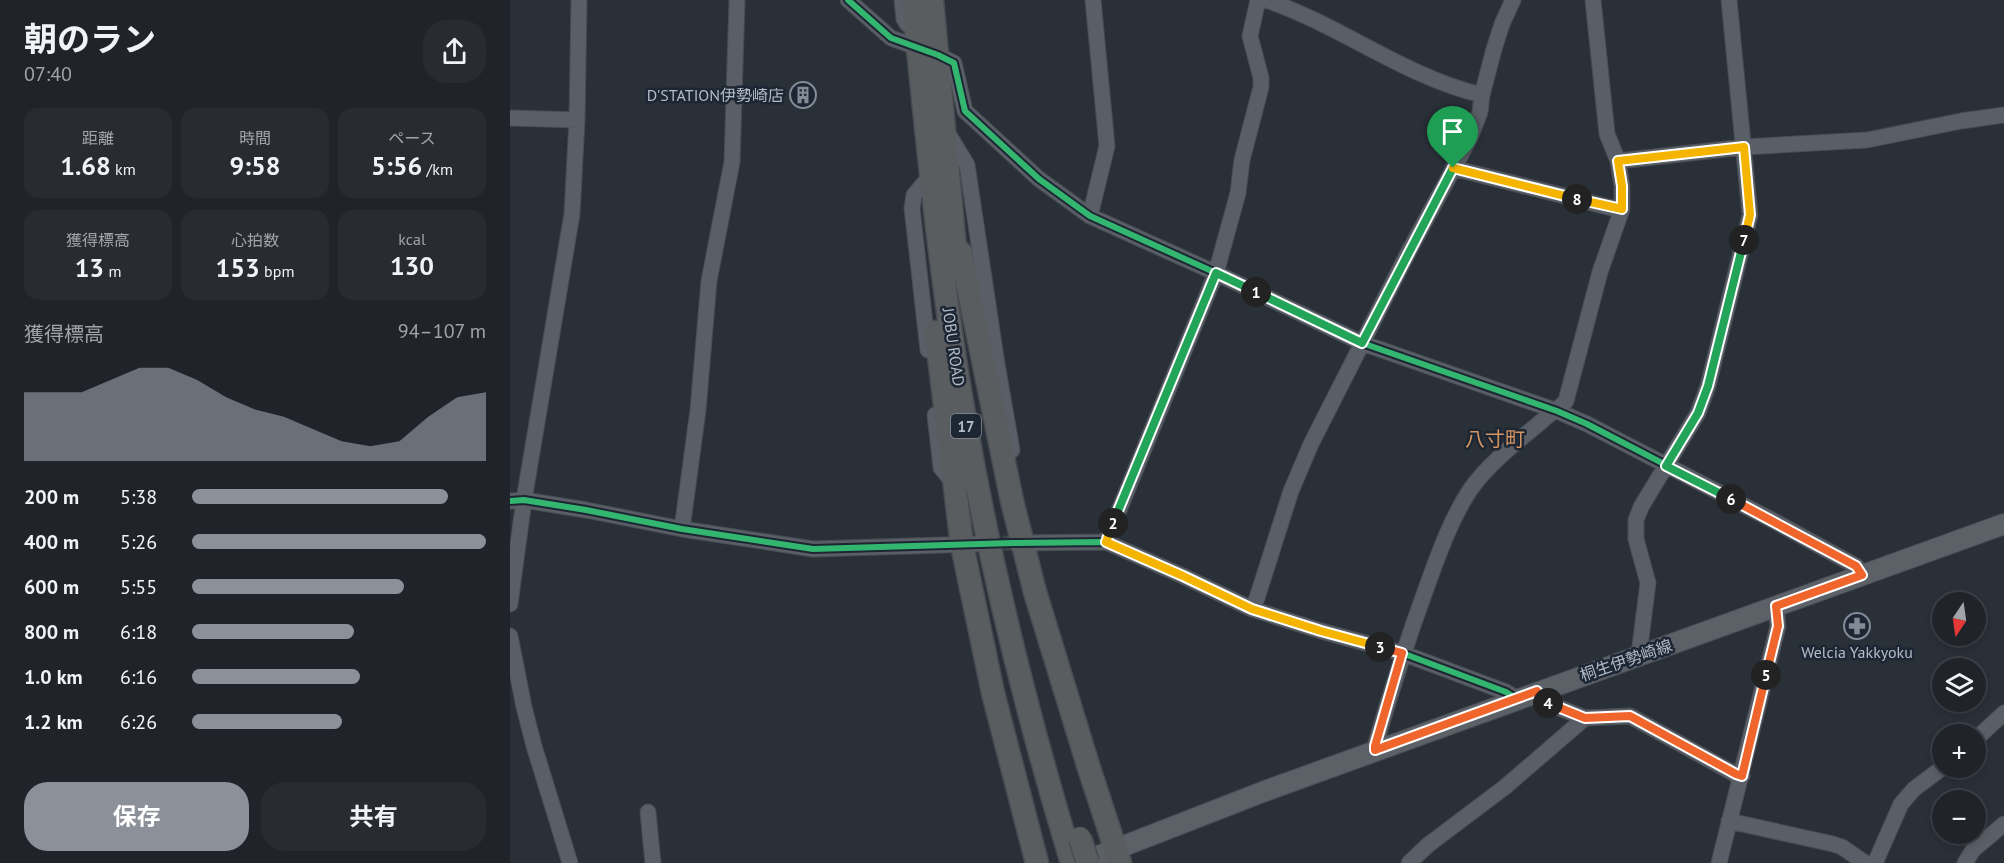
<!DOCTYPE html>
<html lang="ja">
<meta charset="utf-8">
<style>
body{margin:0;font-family:"PT Sans","Noto Sans JP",sans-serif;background:#282c32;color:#f1f3f6;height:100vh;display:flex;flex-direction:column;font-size:22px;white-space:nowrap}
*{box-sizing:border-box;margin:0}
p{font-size:20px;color:#a2a4a8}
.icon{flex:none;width:33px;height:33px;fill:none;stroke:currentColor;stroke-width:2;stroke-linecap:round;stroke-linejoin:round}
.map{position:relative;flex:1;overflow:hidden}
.sheet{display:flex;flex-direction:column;background:#20242a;width:510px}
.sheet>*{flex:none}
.needle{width:39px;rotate:193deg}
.tools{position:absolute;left:1422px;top:592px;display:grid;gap:12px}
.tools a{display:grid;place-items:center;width:54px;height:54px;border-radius:50%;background:#20242a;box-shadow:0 3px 9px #0003,0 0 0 2px #3d4147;font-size:30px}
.pin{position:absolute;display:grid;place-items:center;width:51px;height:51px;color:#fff;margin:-62px -26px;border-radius:50% 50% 50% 0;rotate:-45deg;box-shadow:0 0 6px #0007}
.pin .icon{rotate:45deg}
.km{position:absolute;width:30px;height:30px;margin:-15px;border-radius:50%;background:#222;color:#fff;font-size:16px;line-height:30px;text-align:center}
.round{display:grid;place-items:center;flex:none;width:63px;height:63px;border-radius:24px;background:#282c32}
.overview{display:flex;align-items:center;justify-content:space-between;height:102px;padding:0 24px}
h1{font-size:33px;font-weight:700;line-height:45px}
.stats{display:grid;grid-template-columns:repeat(3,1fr);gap:9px;height:102px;padding:6px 24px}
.stats div{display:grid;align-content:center;border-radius:15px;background:#282c32;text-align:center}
.stats b{font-size:26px;font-weight:700}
.stats small{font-size:16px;font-weight:400}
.stats p{font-size:16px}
.chart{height:168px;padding:12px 24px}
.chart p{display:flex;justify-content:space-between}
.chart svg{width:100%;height:108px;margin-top:6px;fill:#8c9099;opacity:.7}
.button{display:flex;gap:12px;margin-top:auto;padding:12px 24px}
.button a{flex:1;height:69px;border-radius:24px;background:#8c9099;color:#fff;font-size:24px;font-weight:700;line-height:69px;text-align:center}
.button a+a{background:#282c32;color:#f1f3f6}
ul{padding:0 24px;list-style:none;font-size:20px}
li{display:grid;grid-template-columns:96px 72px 1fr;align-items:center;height:45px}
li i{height:15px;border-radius:8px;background:#8c9099}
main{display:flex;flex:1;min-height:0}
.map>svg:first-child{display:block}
</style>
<main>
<section class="sheet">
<div class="overview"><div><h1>朝のラン</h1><p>07:40</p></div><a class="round"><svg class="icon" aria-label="share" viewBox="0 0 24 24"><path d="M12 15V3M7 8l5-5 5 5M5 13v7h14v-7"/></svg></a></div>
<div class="stats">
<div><p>距離</p><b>1.68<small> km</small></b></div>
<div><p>時間</p><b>9:58</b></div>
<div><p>ペース</p><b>5:56<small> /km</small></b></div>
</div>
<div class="stats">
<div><p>獲得標高</p><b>13<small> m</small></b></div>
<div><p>心拍数</p><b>153<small> bpm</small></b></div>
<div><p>kcal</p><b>130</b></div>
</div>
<div class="chart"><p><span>獲得標高</span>94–107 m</p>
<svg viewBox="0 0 160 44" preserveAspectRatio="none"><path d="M0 44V16L10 16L20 16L30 11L40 6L50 6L60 11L70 18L80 23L90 26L100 31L110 36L120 38L130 36L140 26L150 18L160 16V44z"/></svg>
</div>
<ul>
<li><b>200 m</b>5:38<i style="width:87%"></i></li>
<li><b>400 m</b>5:26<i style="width:100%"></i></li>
<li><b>600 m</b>5:55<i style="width:72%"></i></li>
<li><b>800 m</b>6:18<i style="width:55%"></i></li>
<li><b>1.0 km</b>6:16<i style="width:57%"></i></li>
<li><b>1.2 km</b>6:26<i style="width:51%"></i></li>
</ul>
<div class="button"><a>保存</a><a>共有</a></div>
</section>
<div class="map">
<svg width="1494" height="863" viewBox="0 0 1494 863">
<rect width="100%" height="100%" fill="#2a3038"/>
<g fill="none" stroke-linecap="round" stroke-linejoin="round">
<path stroke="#3f454e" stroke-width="15" stroke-dasharray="15 8" stroke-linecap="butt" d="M470,544L503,543"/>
<defs>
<path id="minor" d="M338,0L381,38L428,55L444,63L455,111L529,179L580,216L706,273L852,343L1047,411L1077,424L1262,520L1346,566L1352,575
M392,0L394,19L397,24
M756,0C830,25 895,77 972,95
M0,118L67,120
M437,132L457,165L487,364L502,450
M1108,161L1234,147L1357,140L1451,121L1494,115
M943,168L1106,209H1112
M580,216L597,146L583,0
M418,350L402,208L404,195L421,175
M425,415L431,468L443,482
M0,501L14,500L76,510L172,529L303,549L466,544
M172,529L188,410L199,281L222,162L227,0
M596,542L706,273L728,193L732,160L751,87V78L740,36L748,0
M506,543L596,542L673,576L742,609L811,631L892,653L996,692L1007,699
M0,604L14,500L62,214L67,120L69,0
M742,609L747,598L781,491L801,444L899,251L960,138L970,112L972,95L984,49L992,24L1003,0
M0,636L14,707L24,746L60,863
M1131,656L1130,646L1138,583L1126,539V520L1131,507L1188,413L1198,386L1240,215L1219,0
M1027,691L1031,699L1037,703L1075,718L1120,716L1225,774L1232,776
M1466,739L1494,713
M865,750V746C881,691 898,638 917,586C929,553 941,519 960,490C979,463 1007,442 1032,421C1040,413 1049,409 1056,401L1090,272L1112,209V186L1108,161L1097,134L1083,0
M138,812L143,863
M1219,821L1323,844L1332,847L1355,863
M899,863L918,845L995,787L1075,718
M1209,863L1268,626L1266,606
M1365,863L1391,804L1404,789L1432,768
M1455,863L1463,850L1494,824"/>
<path id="major" d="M570,863L755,791L1494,524"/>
<path id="highway" d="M403,0C417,138 430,277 454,414C480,566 517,715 562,863
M422,0L447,270
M451,253L502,501L525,592L578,765L610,863
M426,332L452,545L483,693L527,863"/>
</defs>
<use href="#minor" stroke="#484c53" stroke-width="17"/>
<use href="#major" stroke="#484c55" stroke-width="22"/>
<use href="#highway" stroke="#474c53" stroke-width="25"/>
<use href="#minor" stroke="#5a5e66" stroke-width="15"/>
<use href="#major" stroke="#5c6168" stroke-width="20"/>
<use href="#highway" stroke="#5a5d60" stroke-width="22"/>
<defs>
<path id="highway-bridge" d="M570,838L578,863"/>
</defs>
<use href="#highway-bridge" stroke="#474c53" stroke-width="25" stroke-linecap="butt"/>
<use href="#highway-bridge" stroke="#5a5d60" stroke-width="22"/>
<defs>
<path id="cycleway" d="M338,0L381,38L428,55L444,63L455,111L529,179L580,216L706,273L852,343L1047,411L1077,424L1262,520L1346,566L1352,575
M0,501L14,500L76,510L172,529L303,549L503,543L596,542L673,576L742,609L811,631L892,653L996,692L1007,699"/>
</defs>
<use href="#cycleway" stroke="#1d2633" stroke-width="10"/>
<use href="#cycleway" stroke="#33b770" stroke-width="6"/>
</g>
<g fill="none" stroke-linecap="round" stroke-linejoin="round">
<defs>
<path id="split-1" d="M746,292L852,343L943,168"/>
<path id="split-2" d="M603,523L706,273L746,292"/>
<path id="split-3" d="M603,523L596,542L673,576L742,609L811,631L870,647"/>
<path id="split-4" d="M870,647L892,653L865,746V750L1027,691L1031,699L1038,703"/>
<path id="split-5" d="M1038,703L1075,718L1120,716L1226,774L1232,776L1256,675"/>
<path id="split-6" d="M1221,499L1346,566L1352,575L1266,606L1268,626L1256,675"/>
<path id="split-7" d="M1221,499L1156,466L1188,413L1198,386L1234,240"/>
<path id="split-8" d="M1067,199L1112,209V186L1108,161L1234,147L1240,215L1234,240"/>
<path id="split-9" d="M943,168L1067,199"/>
</defs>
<use href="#split-1" stroke="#fff" stroke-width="12"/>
<use href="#split-2" stroke="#fff" stroke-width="12"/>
<use href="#split-3" stroke="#fff" stroke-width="12"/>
<use href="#split-4" stroke="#fff" stroke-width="12"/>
<use href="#split-5" stroke="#fff" stroke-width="12"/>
<use href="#split-6" stroke="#fff" stroke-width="12"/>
<use href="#split-7" stroke="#fff" stroke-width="12"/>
<use href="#split-8" stroke="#fff" stroke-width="12"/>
<use href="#split-9" stroke="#fff" stroke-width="12"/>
<use href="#split-1" stroke="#22a559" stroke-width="8"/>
<use href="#split-2" stroke="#22a559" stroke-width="8"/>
<use href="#split-3" stroke="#f5b400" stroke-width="8"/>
<use href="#split-4" stroke="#f0652b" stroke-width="8"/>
<use href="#split-5" stroke="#f0652b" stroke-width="8"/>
<use href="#split-6" stroke="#f0652b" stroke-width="8"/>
<use href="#split-7" stroke="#22a559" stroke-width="8"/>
<use href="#split-8" stroke="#f5b400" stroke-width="8"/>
<use href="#split-9" stroke="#f5b400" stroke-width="8"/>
</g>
<defs>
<symbol id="building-ring" viewBox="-11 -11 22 22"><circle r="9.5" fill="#1d2633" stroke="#848b96" stroke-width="1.5"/><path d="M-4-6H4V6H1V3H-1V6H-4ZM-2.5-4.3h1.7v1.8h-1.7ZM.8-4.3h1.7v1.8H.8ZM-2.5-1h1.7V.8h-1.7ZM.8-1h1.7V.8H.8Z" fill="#848b96"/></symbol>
<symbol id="pharmacy-ring" viewBox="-11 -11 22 22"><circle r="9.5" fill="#1d2633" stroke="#848b96" stroke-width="1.5"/><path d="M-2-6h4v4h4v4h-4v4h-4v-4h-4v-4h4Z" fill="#848b96"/></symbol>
</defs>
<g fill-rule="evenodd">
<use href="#building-ring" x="278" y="80" width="30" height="30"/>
<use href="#pharmacy-ring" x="1332" y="611" width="30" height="30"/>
</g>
<g text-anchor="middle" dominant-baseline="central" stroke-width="5" stroke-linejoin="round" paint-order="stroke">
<rect fill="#1d2633" stroke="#878f9c" stroke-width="1.5" x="441" y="414" width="30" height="24" rx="4.5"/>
<g font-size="15" font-weight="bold" fill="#b4bcc9">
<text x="456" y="426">17</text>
</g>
<g font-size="16" fill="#b4bcc9" stroke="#1d2633" text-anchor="end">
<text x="274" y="95">D'STATION伊勢崎店</text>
<text x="1347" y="652" text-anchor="middle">Welcia Yakkyoku</text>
</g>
<g font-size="16" fill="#b4bcc9" stroke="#1d2633">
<text transform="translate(444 347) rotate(82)">JOBU ROAD</text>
<text transform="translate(1116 660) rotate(-19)">桐生伊勢崎線</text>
</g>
<g font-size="20" fill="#d59563" stroke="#1d2633">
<text x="985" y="439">八寸町</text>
</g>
</g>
</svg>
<div class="tools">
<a><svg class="needle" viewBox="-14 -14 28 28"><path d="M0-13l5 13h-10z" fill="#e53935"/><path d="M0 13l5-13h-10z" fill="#a2a4a8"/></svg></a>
<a><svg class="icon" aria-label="layers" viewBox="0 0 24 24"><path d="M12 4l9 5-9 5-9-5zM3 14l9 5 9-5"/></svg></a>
<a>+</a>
<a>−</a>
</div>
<div class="pin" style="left:943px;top:168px;background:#1e9e55"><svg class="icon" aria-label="arrive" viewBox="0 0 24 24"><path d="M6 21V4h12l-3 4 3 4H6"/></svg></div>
<b class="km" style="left:746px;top:292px">1</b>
<b class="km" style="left:603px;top:523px">2</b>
<b class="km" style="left:870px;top:647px">3</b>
<b class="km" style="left:1038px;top:703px">4</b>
<b class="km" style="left:1256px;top:675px">5</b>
<b class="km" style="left:1221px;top:499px">6</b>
<b class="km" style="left:1234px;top:240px">7</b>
<b class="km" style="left:1067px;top:199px">8</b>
</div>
</main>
